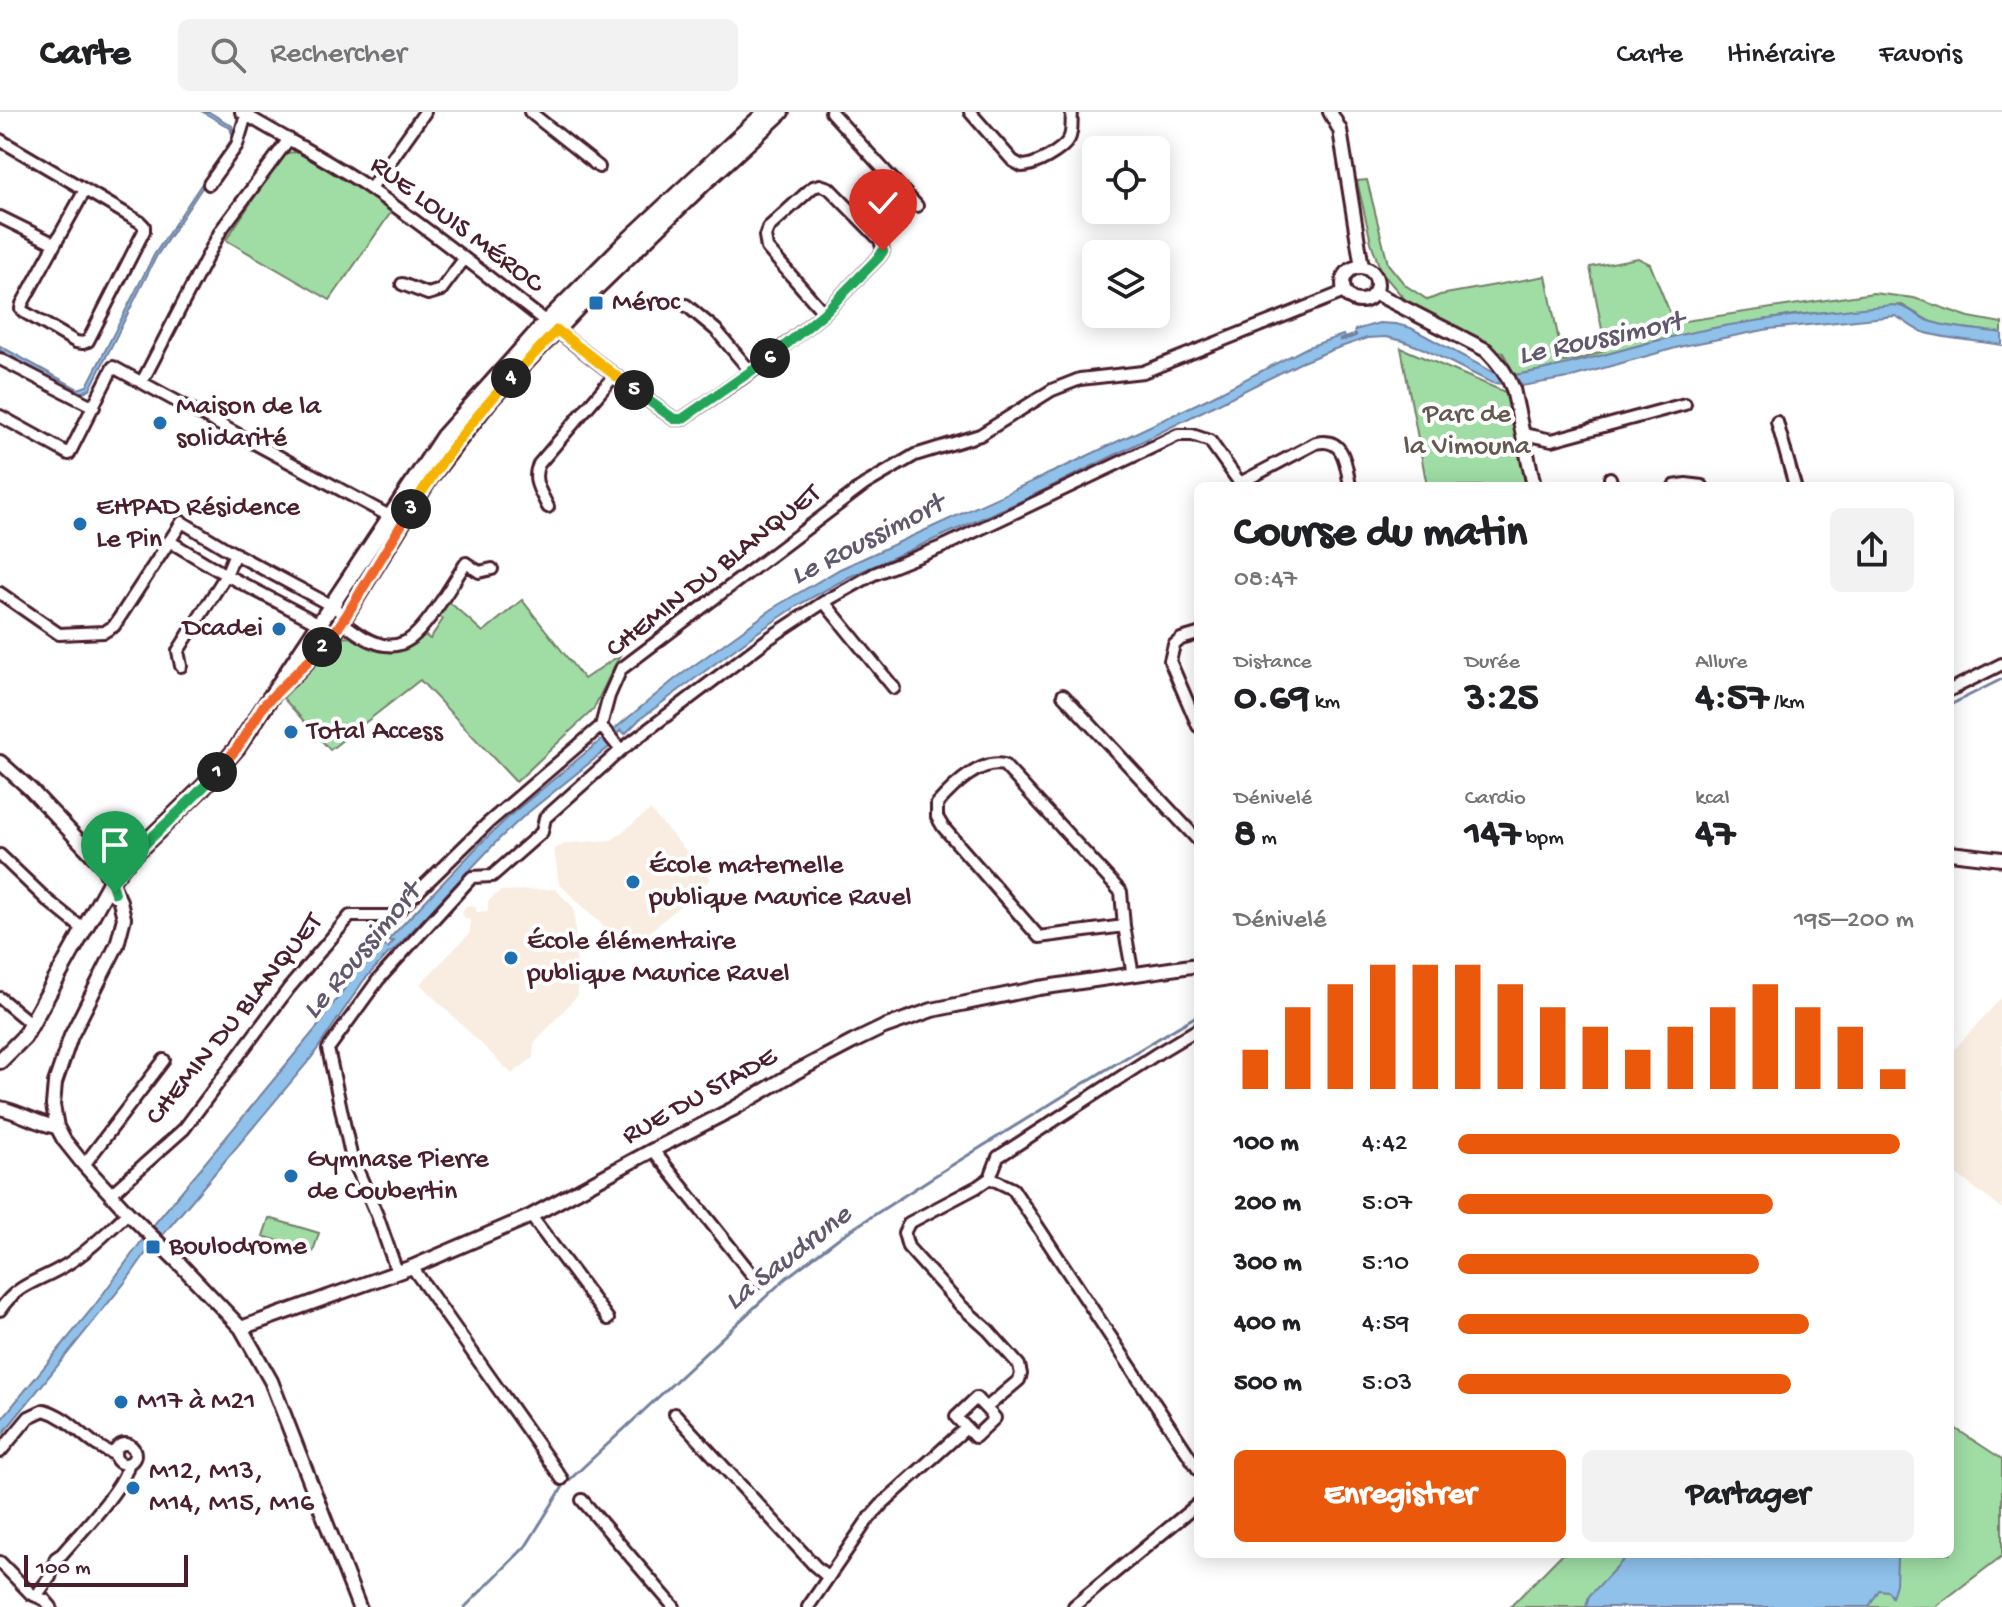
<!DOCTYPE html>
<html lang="fr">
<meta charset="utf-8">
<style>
body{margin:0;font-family:"Gochi Hand",sans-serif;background:#f2f2f2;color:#202124;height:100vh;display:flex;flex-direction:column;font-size:30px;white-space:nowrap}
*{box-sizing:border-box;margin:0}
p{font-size:26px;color:#757577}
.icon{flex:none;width:44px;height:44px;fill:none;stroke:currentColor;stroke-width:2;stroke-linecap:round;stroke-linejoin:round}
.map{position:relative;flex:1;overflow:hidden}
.panel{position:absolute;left:1194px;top:370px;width:760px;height:1076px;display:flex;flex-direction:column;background:#fff;border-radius:12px;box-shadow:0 4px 20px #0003}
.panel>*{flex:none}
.tools{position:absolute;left:1082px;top:24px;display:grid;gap:16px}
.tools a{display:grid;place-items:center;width:88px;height:88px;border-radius:12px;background:#fff;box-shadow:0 4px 20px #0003;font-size:40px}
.scale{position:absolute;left:24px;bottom:20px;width:164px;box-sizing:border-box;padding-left:8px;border:4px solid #4a1f2b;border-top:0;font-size:22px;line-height:28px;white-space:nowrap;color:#4a1f2b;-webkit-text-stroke:6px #fff;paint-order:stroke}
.pin{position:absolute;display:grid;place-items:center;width:68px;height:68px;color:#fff;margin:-82px -34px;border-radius:50% 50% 50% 0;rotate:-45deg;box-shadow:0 0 8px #0007}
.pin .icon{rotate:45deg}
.km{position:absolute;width:40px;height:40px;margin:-20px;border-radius:50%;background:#222;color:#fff;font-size:22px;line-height:40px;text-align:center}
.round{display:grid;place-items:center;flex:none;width:84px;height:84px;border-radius:12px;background:#f2f2f2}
.overview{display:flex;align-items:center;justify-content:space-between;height:136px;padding:0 40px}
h1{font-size:44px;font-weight:800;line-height:60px}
.metrics{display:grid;grid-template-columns:repeat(3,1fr);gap:12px;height:136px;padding:8px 40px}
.metrics div{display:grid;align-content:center}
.metrics b{font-size:40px;font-weight:800}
.metrics small{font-size:22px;font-weight:400}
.metrics p{font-size:22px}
.chart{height:224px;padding:16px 40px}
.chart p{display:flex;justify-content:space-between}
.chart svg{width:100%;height:144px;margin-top:8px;stroke:#ea580c;stroke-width:6}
.button{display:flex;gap:16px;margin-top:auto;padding:16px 40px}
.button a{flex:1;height:92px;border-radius:12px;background:#ea580c;color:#fff;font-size:32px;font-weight:800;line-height:92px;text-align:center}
.button a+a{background:#f2f2f2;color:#202124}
ul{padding:0 40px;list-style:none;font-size:26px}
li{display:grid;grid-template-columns:128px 96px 1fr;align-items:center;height:60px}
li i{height:20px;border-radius:10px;background:#ea580c}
header{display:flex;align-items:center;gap:48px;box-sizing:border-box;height:112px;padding:0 40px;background:#fff;border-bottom:2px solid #e0e0e0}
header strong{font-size:38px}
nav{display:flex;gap:44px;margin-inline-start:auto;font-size:28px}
.search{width:560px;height:72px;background:#f2f2f2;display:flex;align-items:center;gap:20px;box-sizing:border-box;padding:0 28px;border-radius:12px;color:#757577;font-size:30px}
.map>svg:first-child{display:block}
</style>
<header>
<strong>Carte</strong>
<div class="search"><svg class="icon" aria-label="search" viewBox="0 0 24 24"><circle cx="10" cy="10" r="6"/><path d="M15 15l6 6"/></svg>Rechercher</div>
<nav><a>Carte</a><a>Itinéraire</a><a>Favoris</a></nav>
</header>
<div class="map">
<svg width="2002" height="1495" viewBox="0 0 2002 1495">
<rect width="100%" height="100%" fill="#fff"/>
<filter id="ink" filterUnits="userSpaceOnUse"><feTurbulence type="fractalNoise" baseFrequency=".0125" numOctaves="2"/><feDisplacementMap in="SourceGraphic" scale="16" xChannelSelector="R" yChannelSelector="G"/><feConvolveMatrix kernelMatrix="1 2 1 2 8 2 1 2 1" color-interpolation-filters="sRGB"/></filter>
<g filter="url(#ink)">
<path fill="#f8ede0" d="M650,698L711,767L629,838L559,772L554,737L568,731L612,728Z
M555,777L574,796L578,883L534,931L533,946L512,962L420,872L470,821V808L465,806L462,801L465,794L472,793L476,796L477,800L488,799V789L500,779Z
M2002,885V1097L1950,1057V942Z"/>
<path fill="#9fdda5" stroke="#747e68" stroke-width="2" d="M300,40L368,81L392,99L330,188L226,128L284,41Z
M1367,68L1388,152L1405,173L1428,188L1440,183L1546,164L1563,250L1581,247L1606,238L1590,155L1638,146L1650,152L1670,201L1685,209L1873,181L1914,186L1969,205L2002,211V221L1946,214L1931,210L1902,193L1794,203L1716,216L1662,227L1560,255L1515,263L1503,241L1451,211L1408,191L1381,160L1371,130L1357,69Z
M1401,236L1505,280L1514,298L1527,374H1427Z
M447,488L483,520L522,488L584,567L620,543L593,598L516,670L420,568L330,638L283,586L342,526C356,523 361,531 373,536C391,542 410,535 423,522L430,527L443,507L437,502Z
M269,1106L319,1121L313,1140L263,1124Z
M1950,1313L2002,1347V1444L1935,1495H1510L1562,1442H1950Z"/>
<path fill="#8fc1eb" stroke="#73809e" stroke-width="2" d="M203,0H209L232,14L235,26L156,145L90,277L79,282L0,238V234L78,277L87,274L154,143L233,25L230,16Z
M1892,193C1909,193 1917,206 1932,210C1955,217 1979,217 2002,221V233C1976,228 1948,228 1923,220C1912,217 1905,208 1895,204L1769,217L1683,234L1568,266L1522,274L1515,263C1572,254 1627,235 1684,222C1752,207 1822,200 1892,193Z
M1379,211L1396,212L1411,216L1500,264L1506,272L1492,271L1424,237L1403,229L1386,225L1367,226L1332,238L1300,251L1030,385L849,465L800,492L758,520L640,607L625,622L621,618L615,624L618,628L525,703L500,726L394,838L388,842L364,868L312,945L162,1124L152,1115L323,908L322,907L379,830L388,836L394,829H387L480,732L514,700L675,567L778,493L840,457L1066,354L1213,284L1308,235L1343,223L1345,228L1355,224V218Z
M143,1127L150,1135L127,1168L0,1325V1309L95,1193Z
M1629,1442H1899L1897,1446L1896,1472L1892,1485L1888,1479L1879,1478L1869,1495H1586L1589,1484Z"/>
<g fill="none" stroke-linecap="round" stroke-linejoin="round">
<path stroke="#73809e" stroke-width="3" d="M1340,228L1356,223
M1950,593L2002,567
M465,1495L526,1434L564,1373L786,1166L840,1125L933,1065L1102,960L1198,903"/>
<defs>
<path id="minor" d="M241,0C284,26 331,49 372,78C476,150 571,234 674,307H682L757,256L824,201L879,145L883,139L880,128L829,76L820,73L813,75L768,116L765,124L767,136L824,201
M530,0L599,55
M831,0L917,94
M970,0L1013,49L1022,54C1035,54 1062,39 1069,27C1073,20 1071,8 1072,0
M0,28L140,110L144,114V119L88,229L83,231L76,230L24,200L21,197L22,192L55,132L0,105
M209,72L237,33L246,3
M371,76L425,0
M55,132L85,78
M402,172L428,182L441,178L464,147
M686,193L716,218L751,260
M0,247L94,295
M142,270L221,118L289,27
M0,304L69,342L113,255L393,406
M1777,310L1795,374
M1524,322L1552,328L1685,292
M1610,366L1612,374
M1240,371L1316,331C1345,324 1346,354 1350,374
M1674,374L1686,372L1702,374
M548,395C541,380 531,368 539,352L614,264
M169,429L226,463L335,520
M0,481L59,522L104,520L114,514L182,410L230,439L332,494L346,504
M824,490L894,576
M342,510C352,517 362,526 374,530C383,534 395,535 405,530C425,521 452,471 466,451L479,460L492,457
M1198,522L1181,527L1174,533L1170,549L1198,614
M181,554L178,539L226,463L235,441
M1950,578L2002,552
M1063,583L1198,728
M601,614L621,638
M0,743L47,788L83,817
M1124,814L1039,825L943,715L937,705V692C952,675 980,647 1004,653L1121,780L1124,814L1133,863
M0,886L30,911
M653,1038L758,1170
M84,1053L164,948
M990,1066L1013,1077L1198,1357
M990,1066L998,1045L1158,941L1198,917
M111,1082L184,1017L289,876L350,804H393L488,711L601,614L609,584L621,557L864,373L915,343L980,323L1052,278L1080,267L1143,260L1344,180
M531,1104L608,1207
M412,1155L562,1367
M397,1160L377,1103L351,1043L328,937L378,868L472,765L492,764L542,720L545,706L621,638L768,527L824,490L874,462L944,434L1178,323H1192L1210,329L1242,374
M0,1198C19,1170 39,1170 66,1153C89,1139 108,1119 128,1101
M976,1286L995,1306L975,1325L956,1305Z
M986,1296L1019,1268L1021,1262L1019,1253L988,1218L960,1193L908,1135L904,1121L909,1111L977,1075L990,1066
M675,1302L815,1454L828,1465
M115 1342a10 10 0 1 1 20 0a10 10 0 1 1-20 0Z
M0,1340L29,1305L44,1298C73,1306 87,1333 114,1342
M582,1388L674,1495
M0,1450L31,1482L45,1488L51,1495
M36,1484L50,1465L56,1446L62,1442C78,1423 126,1374 128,1352
M1074,1494L1198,1392
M808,1495L867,1409L883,1391L966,1316"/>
<path id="tertiary" d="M1330,0L1340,18L1362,155
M1343 172a17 17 0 1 1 34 0a17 17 0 1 1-34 0Z
M1375,181L1486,238C1497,249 1507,261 1513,277L1534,374
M0,650L30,677L103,754L120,789L124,806L117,833L71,924L55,971L53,993L57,1015L64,1028L84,1053L128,1101L180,1152L241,1216L271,1269L359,1495
M1950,741L2002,747
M0,996C20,1000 37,1012 57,1015
M241,1216L412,1155L531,1104L653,1038L733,997L794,961L853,930L884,915L932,898L1039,876L1198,853"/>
<path id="secondary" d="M289,567L335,520L429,367L490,288L596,176L705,70L781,0
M0,949L24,925L111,769L124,752L203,675L237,636L443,325L546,210L624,132L766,0"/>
</defs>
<use href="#minor" stroke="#4a1f2b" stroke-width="16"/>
<use href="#tertiary" stroke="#4a1f2b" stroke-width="18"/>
<use href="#secondary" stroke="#4a1f2b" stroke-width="20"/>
<use href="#minor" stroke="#fff" stroke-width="10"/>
<use href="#tertiary" stroke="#fff" stroke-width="12"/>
<use href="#secondary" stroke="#fff" stroke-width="14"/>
</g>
</g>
<g fill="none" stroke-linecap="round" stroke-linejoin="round" filter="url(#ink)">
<defs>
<path id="split-1" d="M115,781L111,769C143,729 184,699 217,660"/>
<path id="split-2" d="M217,660L237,636L264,593L322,535"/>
<path id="split-3" d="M322,535L335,520L346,504L411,397"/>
<path id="split-4" d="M411,397C440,350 473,306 511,266"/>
<path id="split-5" d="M511,266L557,218L634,278"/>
<path id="split-6" d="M634,278L674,307H682L770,246"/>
<path id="split-7" d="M770,246L824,201L879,145L883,139"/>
</defs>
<use href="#split-1" stroke="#fff" stroke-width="16"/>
<use href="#split-2" stroke="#fff" stroke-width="16"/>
<use href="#split-3" stroke="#fff" stroke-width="16"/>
<use href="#split-4" stroke="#fff" stroke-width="16"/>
<use href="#split-5" stroke="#fff" stroke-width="16"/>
<use href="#split-6" stroke="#fff" stroke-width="16"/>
<use href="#split-7" stroke="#fff" stroke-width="16"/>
<use href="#split-1" stroke="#22a559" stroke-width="10"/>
<use href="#split-2" stroke="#f0652b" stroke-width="10"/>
<use href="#split-3" stroke="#f0652b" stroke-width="10"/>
<use href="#split-4" stroke="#f5b400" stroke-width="10"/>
<use href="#split-5" stroke="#f5b400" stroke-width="10"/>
<use href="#split-6" stroke="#22a559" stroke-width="10"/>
<use href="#split-7" stroke="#22a559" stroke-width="10"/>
</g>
<g fill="#1f6fb2" stroke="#fff" stroke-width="3">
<rect x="588" y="183" width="16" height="16" rx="4"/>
<circle cx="160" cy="311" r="8"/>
<circle cx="80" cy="412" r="8"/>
<circle cx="279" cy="517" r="8"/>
<circle cx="291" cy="620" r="8"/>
<circle cx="633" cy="770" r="8"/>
<circle cx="511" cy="846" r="8"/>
<circle cx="291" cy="1064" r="8"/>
<rect x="145" y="1127" width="16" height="16" rx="4"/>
<circle cx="121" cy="1290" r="8"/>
<circle cx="133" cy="1376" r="8"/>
</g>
<g text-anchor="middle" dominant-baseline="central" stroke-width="8" stroke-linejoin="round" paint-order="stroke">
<g font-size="28" fill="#4a1f2b" stroke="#fff">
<text transform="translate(456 113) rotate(37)">RUE LOUIS MÉROC</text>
<text transform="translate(714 460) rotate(-38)">CHEMIN DU BLANQUET</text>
<text transform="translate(235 908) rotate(-51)">CHEMIN DU BLANQUET</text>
<text transform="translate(700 985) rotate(-29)">RUE DU STADE</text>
</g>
<g font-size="28" fill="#4a1f2b" stroke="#fff" text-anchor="start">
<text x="612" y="191">Méroc</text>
<text x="176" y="295">Maison de la<tspan x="176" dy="32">solidarité</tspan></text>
<text x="96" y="396">EHPAD Résidence<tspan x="96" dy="32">Le Pin</tspan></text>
<text x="263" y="517" text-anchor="end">Dcadei</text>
<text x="307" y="620">Total Access</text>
<text x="649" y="754">École maternelle<tspan x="649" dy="32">publique Maurice Ravel</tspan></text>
<text x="527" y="830">École élémentaire<tspan x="527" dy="32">publique Maurice Ravel</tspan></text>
<text x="307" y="1048">Gymnase Pierre<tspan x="307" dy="32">de Coubertin</tspan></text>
<text x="169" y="1135">Boulodrome</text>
<text x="137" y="1290">M17 à M21</text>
<text x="149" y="1360">M12, M13,<tspan x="149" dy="32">M14, M15, M16</tspan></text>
</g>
<g font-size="28" fill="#645850" stroke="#fff">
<text x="1467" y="303">Parc de<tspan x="1467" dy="32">la Vimouna</tspan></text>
</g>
<g font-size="30" font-style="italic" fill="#62586e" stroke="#fff">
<text transform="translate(1601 228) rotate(-12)">Le Roussimort</text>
<text transform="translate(868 429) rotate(-27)">Le Roussimort</text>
<text transform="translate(363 840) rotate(-50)">Le Roussimort</text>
<text transform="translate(789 1147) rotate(-38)">La Saudrune</text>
</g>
</g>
</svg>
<div class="tools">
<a><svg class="icon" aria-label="locate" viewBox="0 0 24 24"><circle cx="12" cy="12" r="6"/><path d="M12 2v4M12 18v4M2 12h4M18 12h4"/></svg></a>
<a><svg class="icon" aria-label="layers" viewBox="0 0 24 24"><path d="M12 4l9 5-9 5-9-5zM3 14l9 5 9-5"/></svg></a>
</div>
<div class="scale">100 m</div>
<div class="pin" style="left:115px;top:781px;background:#1e9e55"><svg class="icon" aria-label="arrive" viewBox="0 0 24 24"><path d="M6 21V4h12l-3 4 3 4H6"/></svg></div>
<div class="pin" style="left:883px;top:139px;background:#d93025"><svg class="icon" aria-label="check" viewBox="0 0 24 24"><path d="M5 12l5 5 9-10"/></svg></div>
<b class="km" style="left:217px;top:660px">1</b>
<b class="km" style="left:322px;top:535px">2</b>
<b class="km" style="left:411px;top:397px">3</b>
<b class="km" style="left:511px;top:266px">4</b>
<b class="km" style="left:634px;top:278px">5</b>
<b class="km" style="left:770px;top:246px">6</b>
<section class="panel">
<div class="overview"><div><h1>Course du matin</h1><p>08:47</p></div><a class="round"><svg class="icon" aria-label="share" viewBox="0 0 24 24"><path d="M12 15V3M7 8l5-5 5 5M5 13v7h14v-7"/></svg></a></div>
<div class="metrics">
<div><p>Distance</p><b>0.69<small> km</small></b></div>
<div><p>Durée</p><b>3:25</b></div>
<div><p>Allure</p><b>4:57<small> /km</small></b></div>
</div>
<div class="metrics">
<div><p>Dénivelé</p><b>8<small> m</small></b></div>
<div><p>Cardio</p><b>147<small> bpm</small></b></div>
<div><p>kcal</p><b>47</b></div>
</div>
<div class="chart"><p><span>Dénivelé</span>195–200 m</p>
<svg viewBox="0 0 160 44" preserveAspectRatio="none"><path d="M5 44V32M15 44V19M25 44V12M35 44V6M45 44V6M55 44V6M65 44V12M75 44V19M85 44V25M95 44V32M105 44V25M115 44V19M125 44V12M135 44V19M145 44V25M155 44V38"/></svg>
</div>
<ul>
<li><b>100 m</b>4:42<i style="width:97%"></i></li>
<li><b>200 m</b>5:07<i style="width:69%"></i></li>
<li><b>300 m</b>5:10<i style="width:66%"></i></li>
<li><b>400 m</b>4:59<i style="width:77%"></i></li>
<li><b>500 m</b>5:03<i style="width:73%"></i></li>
</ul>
<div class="button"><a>Enregistrer</a><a>Partager</a></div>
</section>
</div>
